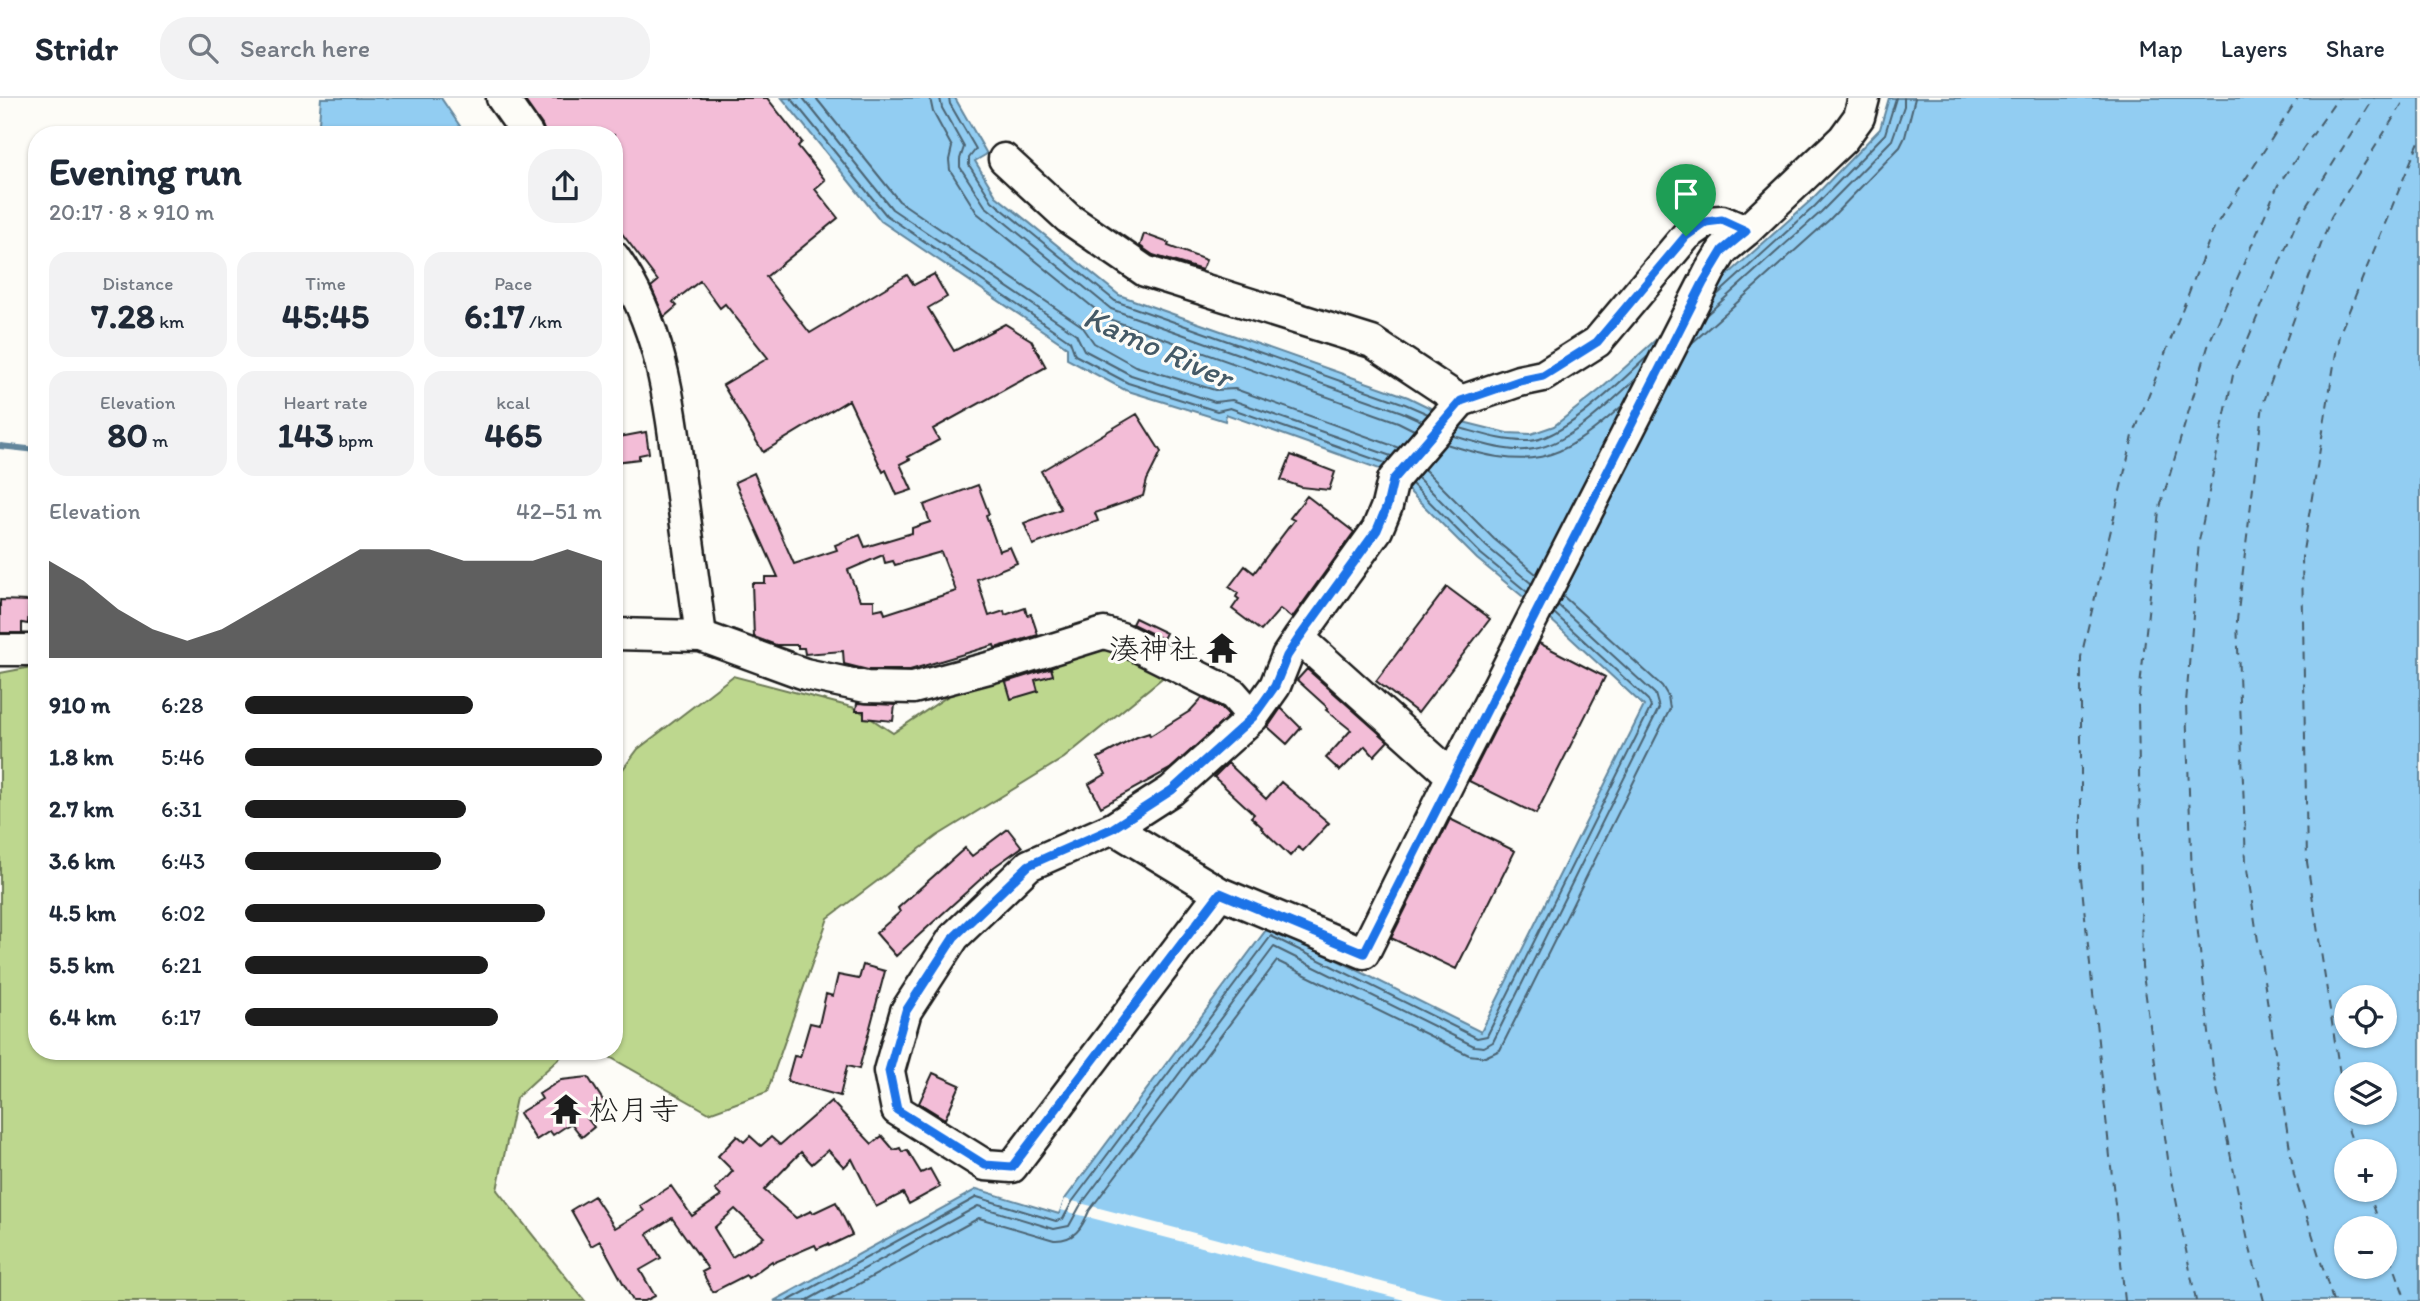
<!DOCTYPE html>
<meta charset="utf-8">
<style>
body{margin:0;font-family:Itim,"Klee One",sans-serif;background:#f2f2f3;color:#1f2937;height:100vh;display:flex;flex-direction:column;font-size:26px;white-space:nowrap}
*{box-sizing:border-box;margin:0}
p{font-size:23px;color:#747a83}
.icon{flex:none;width:38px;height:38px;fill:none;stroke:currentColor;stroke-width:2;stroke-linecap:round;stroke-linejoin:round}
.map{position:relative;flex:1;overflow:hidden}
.details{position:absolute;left:28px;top:28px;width:595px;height:934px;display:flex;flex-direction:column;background:#fff;border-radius:28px;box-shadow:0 2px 5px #0004}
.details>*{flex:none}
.tools{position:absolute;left:2334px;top:887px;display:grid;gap:14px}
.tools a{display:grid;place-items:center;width:63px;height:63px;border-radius:50%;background:#fff;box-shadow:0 2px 5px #0004;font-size:35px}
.pin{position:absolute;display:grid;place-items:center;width:60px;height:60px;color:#fff;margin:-72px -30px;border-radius:50% 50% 50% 0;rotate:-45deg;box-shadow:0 0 7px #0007}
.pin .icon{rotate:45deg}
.round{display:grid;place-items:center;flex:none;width:74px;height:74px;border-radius:28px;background:#f2f2f3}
.headline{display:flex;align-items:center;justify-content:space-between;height:119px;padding:0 21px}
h1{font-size:38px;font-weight:700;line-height:52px}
.stats{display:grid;grid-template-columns:repeat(3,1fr);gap:10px;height:119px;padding:7px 21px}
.stats div{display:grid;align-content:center;border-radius:18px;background:#f2f2f3;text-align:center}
.stats b{font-size:35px;font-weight:700}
.stats small{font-size:19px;font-weight:400}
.stats p{font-size:19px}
.chart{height:196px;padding:14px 21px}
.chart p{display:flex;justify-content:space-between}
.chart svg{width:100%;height:126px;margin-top:7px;fill:#1c1c1c;opacity:.7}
ul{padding:0 21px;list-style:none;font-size:23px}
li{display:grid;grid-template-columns:112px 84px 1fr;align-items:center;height:52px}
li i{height:18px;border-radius:9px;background:#1c1c1c}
header{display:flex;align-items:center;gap:42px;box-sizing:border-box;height:98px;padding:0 35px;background:#fff;border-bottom:2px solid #e0e1e3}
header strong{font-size:33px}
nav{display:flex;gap:38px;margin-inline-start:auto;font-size:24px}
.search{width:490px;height:63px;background:#f2f2f3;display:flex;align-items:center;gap:18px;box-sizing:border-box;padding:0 24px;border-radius:28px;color:#747a83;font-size:26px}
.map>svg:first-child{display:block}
</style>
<header>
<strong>Stridr</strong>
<div class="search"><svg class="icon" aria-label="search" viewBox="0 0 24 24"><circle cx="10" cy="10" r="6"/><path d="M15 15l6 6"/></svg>Search here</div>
<nav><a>Map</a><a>Layers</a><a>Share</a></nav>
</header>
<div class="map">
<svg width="2420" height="1203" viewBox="0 0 2420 1203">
<rect width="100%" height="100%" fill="#fdfcf7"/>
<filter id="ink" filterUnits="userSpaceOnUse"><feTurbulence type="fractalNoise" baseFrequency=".0143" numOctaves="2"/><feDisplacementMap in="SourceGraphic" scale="14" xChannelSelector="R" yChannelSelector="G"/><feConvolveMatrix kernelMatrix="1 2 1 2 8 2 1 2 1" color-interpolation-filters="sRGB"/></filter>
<g filter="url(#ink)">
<path fill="#bdd78e" stroke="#6c7a55" stroke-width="2" d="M1101,541L1178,567L1064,660L937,738L828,820L767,994L709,1015L601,954H614V683L638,651L733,578L855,610L893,635L966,586Z
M37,568V954H566L516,1000L497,1092L585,1203H0V575Z"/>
<path fill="#92cdf2" stroke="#63869c" stroke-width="2" fill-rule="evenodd" d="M321,0H441L466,37H318Z
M782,0H955L987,56L975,63L996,98L1119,197L1408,299L1455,322L1507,335L1531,336L1554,328L1601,291L1810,103L1880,31L1889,0H2420V1203H774L977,1091L1059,1116L1065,1101L1269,828L1481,934L1644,608L1549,520L1477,461L1391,375L1226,316L1225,323L1125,292L1067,261V249L881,123ZM2347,900H2385V938H2347ZM2347,976H2385V1015H2347ZM2347,1054H2385V1092H2347ZM2347,1130H2385V1169H2347Z"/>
<path fill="#fdfcf7" d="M1065,1101L1454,1203H1408L1061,1112Z"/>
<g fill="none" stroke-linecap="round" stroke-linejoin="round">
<path stroke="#4b6372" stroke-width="2" d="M791,0L886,117L1070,243L1075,257L1128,285L1217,313L1230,310L1385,365
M803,0L892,111L1076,236L1084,252L1131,277L1215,304L1232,302L1391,358
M816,0L899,103L1082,228L1094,245L1135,268L1215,292L1235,291L1399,350
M930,0L933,14L952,49L949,62L950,72L977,115L1106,220L1398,324L1414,332
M940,0L942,10L964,49L960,61V69L985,108L1111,211L1402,314L1422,323
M949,0L950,6L976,51L969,60V67L992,103L1115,203L1405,306L1428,316
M1717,197L1815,108L1885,36L1896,0
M1705,218L1821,114L1892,42L1904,8V0
M1692,245L1829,122L1900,49L1905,39L1915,0
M1460,330C1482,336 1505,344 1529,343C1564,341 1621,283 1647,259
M1453,338C1478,344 1508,356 1534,351C1571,345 1609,305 1636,281
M1446,346C1531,372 1556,367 1623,307
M1424,371L1494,441L1536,476
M1417,379L1487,449L1532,486
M1412,386L1481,456L1527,494
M788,1203L977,1099L1056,1123L1063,1121L1072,1104L1271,838L1477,940L1487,938L1651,609L1648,602L1554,515
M806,1203L978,1108L1054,1131L1069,1128L1080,1108L1274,849L1474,948L1484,949L1493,944L1659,610L1655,596L1558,507
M828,1203L979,1120L1054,1142C1074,1143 1082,1130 1089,1113L1277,863L1469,957L1485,959L1500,952L1670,611L1668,598L1662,588L1563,498"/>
<path stroke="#63869c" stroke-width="6" d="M0,348L37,352"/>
<path stroke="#455a67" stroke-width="2" stroke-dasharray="9 7" stroke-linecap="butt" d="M2356,1054L2349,1034L2307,764L2302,459L2339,237L2420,41
M2368,1092L2381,1130
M2385,1142L2406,1203
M2125,1203L2081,780V559L2133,338L2214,130L2298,0
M2196,1203L2168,1061L2142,869L2138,607L2159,413L2209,245L2278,87L2338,0
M2264,1203L2248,1143L2213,971L2192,781L2186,605L2199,443L2233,277L2297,123L2374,0
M2333,1203L2294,1077L2246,765L2237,522L2263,306L2331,119L2406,0"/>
</g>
<path fill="#f3bdd7" stroke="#1c1c1c" stroke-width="2" fill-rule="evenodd" d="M523,0H767L802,44L798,48L825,82L815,91L838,120L766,179L810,235L907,177L914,187L934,176L947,199L928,210L954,253L1005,226L1031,242L1046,269L933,331L939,342L908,359L910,361L900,366L912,392L897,397L886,372L883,374L849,302L763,354L723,287L768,260L725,206L720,210L700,183L673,204L677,208L664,219L651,189L658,183L614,125V37H546L542,27Z
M1144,136L1169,145L1168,148L1206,162L1202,172L1153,157L1140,148Z
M1137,316L1161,354L1147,382L1143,398L1095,415L1098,423L1033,447L1024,425L1061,411L1041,373Z
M646,334L649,355L639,357V361L614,364V340Z
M1291,357L1335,374L1329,392L1301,389L1281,382Z
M754,375L794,466L837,452L835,447L860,437L865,449L912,435V430L930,424L924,407L978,387L989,416L986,417L999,453L1010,449L1017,465L977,481L989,518L1004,513L1005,517L1025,510L1027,517L1031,516L1038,537L995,550L994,547L910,572H868L844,566L843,553L805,556L804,550H798V547H776L754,539L752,485H765V479H778L735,384ZM941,454L956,493L885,516L883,510L874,512V502H860L848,472L883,457L885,465L893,463L895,467Z
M1307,398L1354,434L1292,520L1280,511L1261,533L1232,511L1239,501L1236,499L1238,495L1229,489L1245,468L1254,475L1294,422L1290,420Z
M1447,489L1490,521L1418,615L1376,583Z
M0,502L29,503L28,526L22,525V535H0Z
M1135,520L1166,535L1163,541L1132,526Z
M1539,545L1605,579L1536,716L1469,683Z
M1051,570L1053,577L1035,582L1038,593L1011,601L1006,584Z
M1307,571L1388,643L1374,658L1365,648L1340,673L1326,660L1351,632L1326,612L1328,610L1297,582Z
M1202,600L1221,610L1229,618L1170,671L1101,709L1089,686L1106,676L1098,660L1137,639L1149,635L1150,638L1190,613Z
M857,605L895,607L893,623L864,620V613H856Z
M1281,610L1301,630L1287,646L1268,629Z
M1228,665L1266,701L1281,684L1329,725L1303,753L1298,749L1290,758L1261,730L1262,729L1251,719L1254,716L1214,679Z
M1450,721L1515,753L1456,871L1391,840Z
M1008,731L1022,749L994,769L896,858L876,835L900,814L898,810L965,750L972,758Z
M863,867L885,873L859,971L847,968L840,998L787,983L794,958L800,959L810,925L819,927L826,896L833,898L838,877L859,881Z
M933,975L960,987L945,1021L919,1005Z
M588,979L606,1007L586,1019L594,1029L582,1039L571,1025L553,1037L550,1033L536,1042L519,1015L542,1001L539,996L561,982Z
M831,1003L872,1046L882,1038L894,1052L900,1050L902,1054L907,1052L921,1075L930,1071L940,1089L909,1106L903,1095L876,1109L852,1061L844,1069L828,1052L812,1066L801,1054L764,1092L796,1120L811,1113L813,1115L836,1104L852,1137L829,1148L828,1146L817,1151L815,1147L773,1165L772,1163L748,1180L746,1177L713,1194L702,1174L708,1171L672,1120L647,1136L661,1160L640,1172L655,1198L645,1203H633L600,1143L591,1148L571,1112L594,1098L615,1130L644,1113L640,1108L671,1088L692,1118L721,1098L715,1092L733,1073L718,1058L737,1038L744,1044L750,1038L761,1048L771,1039L780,1047ZM735,1111L764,1139L732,1159L714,1130Z"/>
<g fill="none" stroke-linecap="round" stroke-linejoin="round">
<defs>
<path id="minor" d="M502,0L528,37
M1004,61L1068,120L1145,173L1372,244L1461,303
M614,159C661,226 670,304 680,383C687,435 694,486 701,538
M614,536L701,538L805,576L866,589L913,590L1011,564L1104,535L1121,540L1233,596L1253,619
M1299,540L1452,678
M0,552H37
M1113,730L1220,795L1364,855L1452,678L1710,173L1723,152L1746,133L1843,41L1859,19L1864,0
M1220,795L1012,1069L985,1067L897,1012L889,973L906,913L954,839L1029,767L1113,730L1172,692L1253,619L1275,588L1287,558L1299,540L1377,432L1387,408L1393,382L1461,303L1519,283L1543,278L1597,244L1686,138L1706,124L1722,123L1746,133"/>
</defs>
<use href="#minor" stroke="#1c1c1c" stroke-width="35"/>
<use href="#minor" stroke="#fdfcf7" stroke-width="30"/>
</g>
</g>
<g fill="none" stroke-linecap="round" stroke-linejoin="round" filter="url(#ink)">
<defs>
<path id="route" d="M1722,122L1746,133L1723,152L1703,185L1364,855L1220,795L1012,1069L985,1067L897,1012L889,973L906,913L954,839L1029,767L1113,730L1172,692L1253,619L1275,588L1287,558L1299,540L1377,432L1387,408L1393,382L1461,303L1519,283L1543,278L1597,244L1686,138L1706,124Z"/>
</defs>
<use href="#route" stroke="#fff" stroke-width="14"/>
<use href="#route" stroke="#1a73e8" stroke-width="9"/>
</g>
<defs>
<symbol id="temple-bare" viewBox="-9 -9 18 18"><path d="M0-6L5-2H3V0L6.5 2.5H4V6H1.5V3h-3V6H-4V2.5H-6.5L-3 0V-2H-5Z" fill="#1c1c1c" stroke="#fdfcf7" stroke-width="2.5" paint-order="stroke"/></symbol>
</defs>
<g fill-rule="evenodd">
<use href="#temple-bare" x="1200" y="528" width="44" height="44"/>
<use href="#temple-bare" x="544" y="989" width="44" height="44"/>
</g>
<g text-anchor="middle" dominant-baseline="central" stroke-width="6" stroke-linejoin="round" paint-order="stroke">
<g font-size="30" fill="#1c1c1c" stroke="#fdfcf7" text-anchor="end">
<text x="1199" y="550">湊神社</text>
<text x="589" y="1011" text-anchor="start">松月寺</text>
</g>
<g font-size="32" font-style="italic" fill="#455a67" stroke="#fdfcf7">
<text transform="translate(1158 249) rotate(24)">Kamo River</text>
</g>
</g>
</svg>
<div class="tools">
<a><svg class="icon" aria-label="locate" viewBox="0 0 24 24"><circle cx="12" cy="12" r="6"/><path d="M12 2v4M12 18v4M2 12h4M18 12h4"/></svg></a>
<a><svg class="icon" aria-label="layers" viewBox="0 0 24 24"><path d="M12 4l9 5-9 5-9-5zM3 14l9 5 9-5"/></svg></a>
<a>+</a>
<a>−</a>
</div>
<div class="pin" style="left:1686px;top:138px;background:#1e9e55"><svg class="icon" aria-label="arrive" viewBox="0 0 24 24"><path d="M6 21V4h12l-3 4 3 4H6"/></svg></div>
<section class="details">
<div class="headline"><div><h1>Evening run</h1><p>20:17 · 8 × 910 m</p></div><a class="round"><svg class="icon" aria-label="share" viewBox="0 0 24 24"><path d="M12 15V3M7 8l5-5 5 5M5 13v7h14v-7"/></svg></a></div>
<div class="stats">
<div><p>Distance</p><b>7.28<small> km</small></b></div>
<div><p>Time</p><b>45:45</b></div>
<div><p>Pace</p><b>6:17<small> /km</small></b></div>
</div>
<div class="stats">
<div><p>Elevation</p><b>80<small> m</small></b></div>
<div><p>Heart rate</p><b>143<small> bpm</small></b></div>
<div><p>kcal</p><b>465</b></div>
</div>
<div class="chart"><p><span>Elevation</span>42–51 m</p>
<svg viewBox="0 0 160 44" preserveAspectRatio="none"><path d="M0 44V10L10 17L20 27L30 34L40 38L50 34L60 27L70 20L80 13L90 6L100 6L110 6L120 10L130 10L140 10L150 6L160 10V44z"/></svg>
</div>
<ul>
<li><b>910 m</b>6:28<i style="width:64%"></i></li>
<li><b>1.8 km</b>5:46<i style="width:100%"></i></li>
<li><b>2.7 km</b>6:31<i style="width:62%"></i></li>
<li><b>3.6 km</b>6:43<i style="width:55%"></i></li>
<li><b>4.5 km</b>6:02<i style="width:84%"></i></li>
<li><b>5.5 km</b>6:21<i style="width:68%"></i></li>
<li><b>6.4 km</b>6:17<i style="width:71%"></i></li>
</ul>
</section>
</div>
